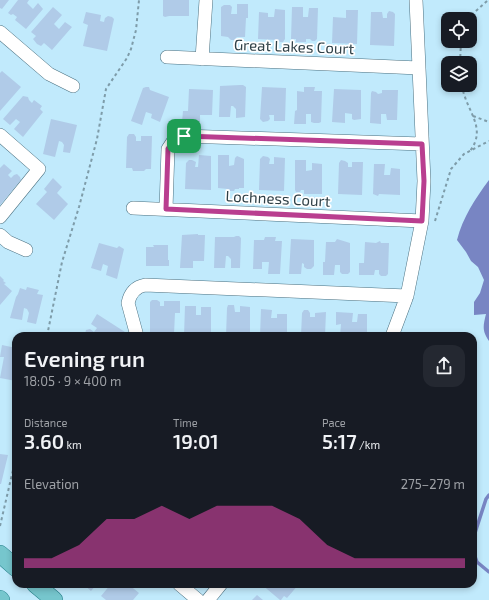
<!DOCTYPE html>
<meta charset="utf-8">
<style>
body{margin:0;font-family:"Exo 2",sans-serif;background:#242831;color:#f1f3f6;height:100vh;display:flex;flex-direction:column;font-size:15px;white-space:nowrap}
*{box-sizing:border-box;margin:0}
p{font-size:13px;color:#9ea1a6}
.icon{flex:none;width:22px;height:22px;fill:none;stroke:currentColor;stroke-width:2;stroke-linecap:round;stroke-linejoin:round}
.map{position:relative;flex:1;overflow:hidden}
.side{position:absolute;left:12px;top:332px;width:465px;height:256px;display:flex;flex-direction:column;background:#171b24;border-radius:12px;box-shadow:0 2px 6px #0003}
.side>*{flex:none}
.tools{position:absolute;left:441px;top:12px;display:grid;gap:8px}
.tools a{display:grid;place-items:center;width:36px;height:36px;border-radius:8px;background:#171b24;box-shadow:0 2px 6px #0003;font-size:20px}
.pin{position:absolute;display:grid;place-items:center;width:34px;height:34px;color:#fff;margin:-17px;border-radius:8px;box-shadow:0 2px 6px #0006}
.round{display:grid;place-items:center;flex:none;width:42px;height:42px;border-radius:12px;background:#242831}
.summary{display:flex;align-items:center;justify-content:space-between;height:68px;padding:0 12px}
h1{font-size:22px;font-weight:600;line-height:30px}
.figures{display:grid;grid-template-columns:repeat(3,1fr);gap:6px;height:68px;padding:4px 12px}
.figures div{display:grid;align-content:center}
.figures b{font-size:20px;font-weight:600}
.figures small{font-size:11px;font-weight:400}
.figures p{font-size:11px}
.chart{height:112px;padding:8px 12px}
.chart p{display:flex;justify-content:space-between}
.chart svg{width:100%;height:72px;margin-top:4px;fill:#b93e8f;opacity:.7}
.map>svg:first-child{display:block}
</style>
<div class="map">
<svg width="489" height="600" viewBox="0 0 489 600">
<rect width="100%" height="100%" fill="#c1eafc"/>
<path fill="#7885c3" d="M489,180V341C482,331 483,326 486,314L474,315V302L480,293L484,280L478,267L471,261L466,252L457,240C463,217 475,199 489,180Z"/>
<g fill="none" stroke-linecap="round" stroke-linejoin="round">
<path stroke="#7885c3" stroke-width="3.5" d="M473,539L486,499L489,495
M473,551L477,562L489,572"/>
</g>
<path fill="#b0cbe8" d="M0,0H9L2,9L0,8Z
M18,0H29L27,3L33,9L38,3L43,9L26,29L15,20L17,17L13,14L11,15L8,13Z
M163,0H189V16H169L165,17L163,16Z
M237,4H248V18H246L245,37H237L234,40H231L228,37L221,36V7L224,5H230L232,7L231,14H237Z
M53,7L62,15L54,24L59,29L65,22L72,27L52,50L44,43L41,46L37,44L33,39L36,36L31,32Z
M292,7H303V17H308L309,8H318L317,39L315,41H312L310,39H306V42H296V39H291Z
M275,9L285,10V39L283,42H280L278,40L258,39L259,12L268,13V17H274Z
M346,10H358L357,44L332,43L333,17L346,18Z
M389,11L393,12L395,14L394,46L370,45L371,12H382L383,18H387V14Z
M86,12L101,15L100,21L104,22L105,18L108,16L112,17L114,19L107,51L83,46L88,25L83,23Z
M2,71L21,87L0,111V73Z
M240,85H243L246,87L245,117L236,118V109L233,106H231L230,117H219L220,86Z
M146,87H149L150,90L169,97L160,122L151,118L152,114L146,112L142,125L131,121L143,88Z
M262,87L286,88L285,121H274V115H269L270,119L268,121L263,122L260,119Z
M304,87H315L314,91H322L321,122L319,123H314L311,122V114H306V124H294L295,111L297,110V91L304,92Z
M189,89L213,90L212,115H200V122H182L183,111H188Z
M334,89L361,90V119L354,120L352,119V114L345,113V123L332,122Z
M382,90H398L397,120H387L386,114H381V124L370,123L371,93L372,91L376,92L378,94L382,93Z
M23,96L28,97L29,100L32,103L34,100L42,106L40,109L43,112L23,137L14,129L20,122L16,119L10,125L3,119Z
M51,119L77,125L70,153L63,152L64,145L62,142L59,141L55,157L43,154Z
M129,134H134L136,137V141H141V136H152L151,169H146L144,171H133L132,168H126L127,137Z
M199,155L211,156V190L185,189L186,163L189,160H192L196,162L195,167H198Z
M218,155H229V166L234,165L235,158L237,156L244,159V188H239V189H235L234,191H230L228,189L218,188Z
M263,156L268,157L270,159L269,164H274V157L285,158L284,191L259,190L260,159Z
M295,160H306V171L312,170V163L322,164V194H304V190H301L300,192H296L295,190Z
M341,160L345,161L348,163V167H352V162H363L362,195L338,194L339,163Z
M4,164L12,171L8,175L11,178L14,175L17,174L20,177L21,180L0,205V168Z
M374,164H385L384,175H390L391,168L400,169V195L379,194L378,196L373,194Z
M53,178L62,187L57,193L68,204L54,220L36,204L47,192L44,189Z
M198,234V235H205L204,261H193V268H180L182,235Z
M236,236H239L241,238L240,268H231V259L228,256H226L225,268H214L215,237H234Z
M265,237H276L275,241H282L280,274H268L269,262H262V269H253L254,240H264Z
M291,239L314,240V266L311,269H307L304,267V264L302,263L301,274H289Z
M337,239L350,243V272L348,274H342L340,272V265H335L334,275H323V262H325L326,242H335Z
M380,241L381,243H389L388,274L386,276H381L379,274V270H375L374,275H359V263H364L365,242L376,243Z
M99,243L117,248L119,246L124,249L117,279L106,275L108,266L103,264L101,271L91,268Z
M153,245H168V260H169V266H146V247H154Z
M0,276L4,280L3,281L6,283L4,284L12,291L0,305Z
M27,287L39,290L37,294L43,295L36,324L27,322L29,313L27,309L24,308L22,320L10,318L16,297L18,294L20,288L26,290Z
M152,300H157L160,302V306H164V301H180V313H175L174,334L150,333V302Z
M228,305H234L235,312H240V306L250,307V336H226L227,308Z
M185,306H196V315H201V307H211V336H184Z
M261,309L272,310L271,318H277V314H287V336H260Z
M304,310H308L310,313V317H315V313L326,312L325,336H301L302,313Z
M336,312L353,313L352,322H357L358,314H367V336H340L341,324L336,325Z
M97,314L125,332L123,336H86L85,334L86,330L90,329L94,332L97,328L91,324Z
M2,345L16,348V381L0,378L4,357H0Z
M0,454L8,455L1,484H0Z
M83,584H97L91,591Z
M111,584H128L139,593L133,600H106L101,596Z
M261,584H299L287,598L284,596L281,600H280Z
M257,595L263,600H252Z"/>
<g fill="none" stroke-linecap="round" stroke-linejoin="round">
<defs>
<path id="minor" d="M0,32L49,74L73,86
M167,57L419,68
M202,59L206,0
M0,135L39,169L0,217
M133,208L422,221
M166,209L168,149L174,140L184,136L422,144
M0,235L8,242L26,250
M137,336L128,303C130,293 135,287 145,285L407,296
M392,336L407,296L422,221L424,181L416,0
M179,584L198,600
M208,600L221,584"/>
<path id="major" d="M0,554L16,568
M35,584L54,600
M0,599L1,600"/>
</defs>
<use href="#minor" stroke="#4b7181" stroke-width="14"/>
<use href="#major" stroke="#227e88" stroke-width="18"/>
<path stroke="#7e9ca9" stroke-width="2" stroke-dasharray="3 3" stroke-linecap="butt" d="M467,19L488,0
M460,63L461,41
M462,85C465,110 488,127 470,151
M473,116L489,122
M435,221L451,169L464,154L489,141
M47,336L62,262L79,207L97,139L106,89L127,58L131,49L136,30L139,0
M0,526L16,457"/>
<use href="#minor" stroke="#fff" stroke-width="13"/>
<use href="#major" stroke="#76c6cd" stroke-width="17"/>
</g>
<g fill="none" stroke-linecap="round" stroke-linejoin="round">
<defs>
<path id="route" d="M184,136L422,144L424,181L422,221L166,209L168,149L174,140Z"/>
</defs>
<use href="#route" stroke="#fff" stroke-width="8"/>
<use href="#route" stroke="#b93e8f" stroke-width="5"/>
</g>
<g text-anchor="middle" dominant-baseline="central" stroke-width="3.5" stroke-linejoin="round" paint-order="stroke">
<g font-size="15" fill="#2f4047" stroke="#fff">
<text transform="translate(294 46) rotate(2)">Great Lakes Court</text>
<text transform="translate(278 198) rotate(3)">Lochness Court</text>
</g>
</g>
</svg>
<div class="tools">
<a><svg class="icon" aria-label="locate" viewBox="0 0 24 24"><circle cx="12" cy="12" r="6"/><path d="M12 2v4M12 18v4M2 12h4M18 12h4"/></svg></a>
<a><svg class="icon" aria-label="layers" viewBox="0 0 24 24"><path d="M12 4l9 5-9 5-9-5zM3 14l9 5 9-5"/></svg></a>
</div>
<div class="pin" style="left:184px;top:136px;background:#1e9e55"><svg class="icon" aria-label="arrive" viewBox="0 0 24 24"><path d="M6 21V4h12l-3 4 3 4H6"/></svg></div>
<section class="side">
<div class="summary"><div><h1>Evening run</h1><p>18:05 · 9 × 400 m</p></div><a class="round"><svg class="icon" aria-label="share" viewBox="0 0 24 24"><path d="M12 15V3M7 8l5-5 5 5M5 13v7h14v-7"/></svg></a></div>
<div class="figures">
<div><p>Distance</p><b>3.60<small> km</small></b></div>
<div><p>Time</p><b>19:01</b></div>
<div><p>Pace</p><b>5:17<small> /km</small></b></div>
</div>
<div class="chart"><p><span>Elevation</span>275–279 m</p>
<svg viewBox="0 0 160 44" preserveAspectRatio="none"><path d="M0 44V38L10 38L20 30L30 14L40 14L50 6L60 14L70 6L80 6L90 6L100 14L110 30L120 38L130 38L140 38L150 38L160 38V44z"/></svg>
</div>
</section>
</div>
